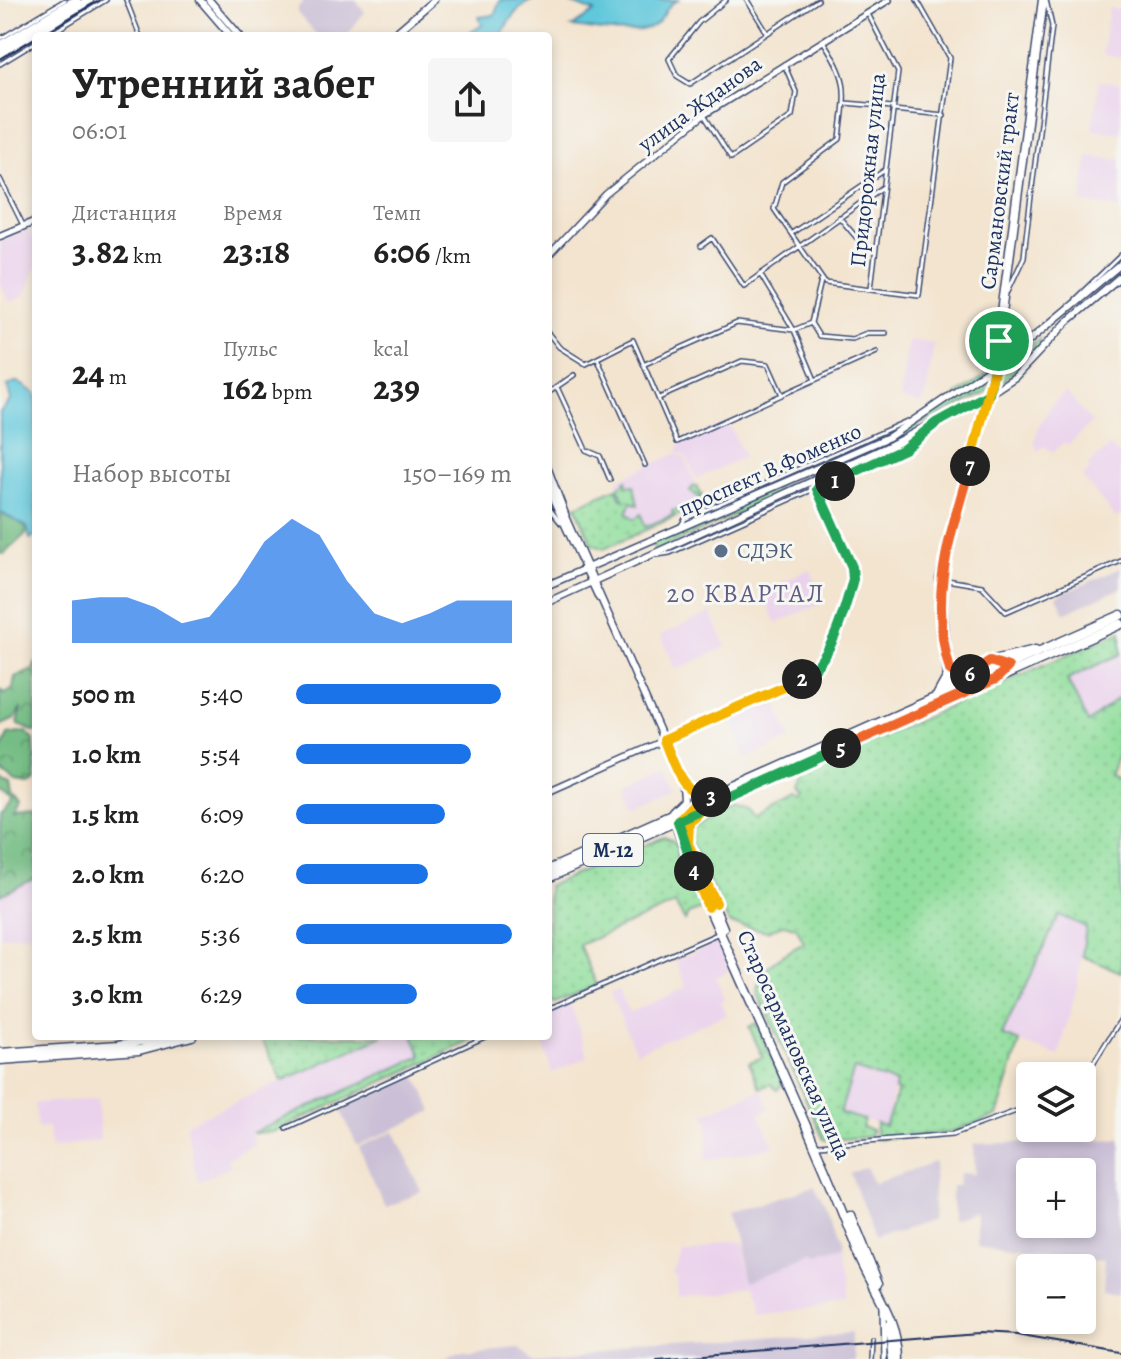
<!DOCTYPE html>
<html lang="ru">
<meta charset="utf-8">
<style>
body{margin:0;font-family:Alegreya,serif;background:#f6f6f6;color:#222;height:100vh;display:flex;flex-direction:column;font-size:30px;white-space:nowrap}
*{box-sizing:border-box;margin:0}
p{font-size:26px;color:#767676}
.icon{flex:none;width:44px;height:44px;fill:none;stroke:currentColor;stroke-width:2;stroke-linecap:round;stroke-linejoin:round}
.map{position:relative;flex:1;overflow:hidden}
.drawer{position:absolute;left:32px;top:32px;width:520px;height:1008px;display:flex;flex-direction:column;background:#fff;border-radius:8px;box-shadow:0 4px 12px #0003}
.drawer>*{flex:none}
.controls{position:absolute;left:1016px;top:1062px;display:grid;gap:16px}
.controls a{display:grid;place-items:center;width:80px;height:80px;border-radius:8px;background:#fff;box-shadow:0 4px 12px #0003;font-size:40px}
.pin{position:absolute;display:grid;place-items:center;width:68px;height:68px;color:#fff;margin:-34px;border:4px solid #fff;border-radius:50%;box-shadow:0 2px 8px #0007}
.km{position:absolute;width:40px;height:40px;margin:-20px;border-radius:50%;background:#222;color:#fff;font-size:22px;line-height:40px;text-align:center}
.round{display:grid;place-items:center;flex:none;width:84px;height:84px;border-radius:8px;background:#f6f6f6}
.head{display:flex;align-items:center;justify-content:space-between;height:136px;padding:0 40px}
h1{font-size:44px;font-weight:700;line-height:60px}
.metrics{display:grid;grid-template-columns:repeat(3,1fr);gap:12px;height:136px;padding:8px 40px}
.metrics div{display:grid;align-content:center}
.metrics b{font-size:34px;font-weight:700}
.metrics small{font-size:22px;font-weight:400}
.metrics p{font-size:22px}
.chart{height:224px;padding:16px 40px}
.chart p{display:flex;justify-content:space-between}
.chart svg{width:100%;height:144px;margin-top:8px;fill:#1a73e8;opacity:.7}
ul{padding:0 40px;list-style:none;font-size:26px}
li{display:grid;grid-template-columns:128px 96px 1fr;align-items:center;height:60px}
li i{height:20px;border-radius:10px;background:#1a73e8}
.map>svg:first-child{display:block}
</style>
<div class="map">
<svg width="1121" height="1359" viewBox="0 0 1121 1359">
<defs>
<pattern id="grass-dots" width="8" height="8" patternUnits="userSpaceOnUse" patternTransform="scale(2)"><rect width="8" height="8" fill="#90de9c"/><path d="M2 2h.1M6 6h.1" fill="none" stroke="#7cbf89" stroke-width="1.8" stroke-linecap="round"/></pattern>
<pattern id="forest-crowns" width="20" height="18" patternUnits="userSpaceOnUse" patternTransform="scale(2)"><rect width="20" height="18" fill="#74bd84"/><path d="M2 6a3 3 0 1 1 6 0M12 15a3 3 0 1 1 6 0" fill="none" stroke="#5e9a6f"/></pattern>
</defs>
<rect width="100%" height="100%" fill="#f6f6f2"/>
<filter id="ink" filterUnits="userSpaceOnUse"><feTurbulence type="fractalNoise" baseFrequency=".0125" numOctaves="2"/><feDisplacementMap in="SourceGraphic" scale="16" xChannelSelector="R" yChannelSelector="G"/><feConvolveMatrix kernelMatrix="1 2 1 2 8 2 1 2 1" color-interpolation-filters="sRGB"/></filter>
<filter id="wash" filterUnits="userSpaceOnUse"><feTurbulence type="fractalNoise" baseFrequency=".006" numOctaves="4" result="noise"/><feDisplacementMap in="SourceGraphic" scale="32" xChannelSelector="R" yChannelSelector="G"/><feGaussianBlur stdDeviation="1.8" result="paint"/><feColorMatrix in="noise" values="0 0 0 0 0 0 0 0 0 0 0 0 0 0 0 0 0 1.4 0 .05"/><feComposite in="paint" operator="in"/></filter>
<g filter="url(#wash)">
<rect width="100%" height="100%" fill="#f3e4cf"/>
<path fill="#ead1ec" d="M1109,8L1121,10V58L1102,55Z
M1099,81L1121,84V133L1092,129Z
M1088,156L1121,160V208L1082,203Z
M27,229L36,244V265L24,296L10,303L0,283V241Z
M908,340L934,344L926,396L921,404L900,398Z
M1066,392L1092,423L1068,445L1065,442L1053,452L1044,446L1038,451L1034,441L1040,424L1052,405Z
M728,422L744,457L696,479L686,456L677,453L680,444Z
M1110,446L1121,456V514L1116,518L1082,477L1091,469L1088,465Z
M675,454L685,458L704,505L604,549L592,544L576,506L619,487L617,480Z
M810,569L825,602L776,623L761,591Z
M711,613L726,647L676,670L661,635Z
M1121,654V696L1088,724L1067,679Z
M775,701L791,739L746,758L731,718Z
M667,767L677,790L637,808L626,786Z
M36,879V934L0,936V895Z
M1059,915L1086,927L1077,986L1059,1056L1002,1036Z
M719,941L729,964L727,972L716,978L725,999L720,1002L727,1014L636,1052L610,993L618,989L629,1013L687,987L676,961Z
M570,1002L588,1057L552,1073L541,1036H548V1011Z
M383,1036H413L422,1056L251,1132L255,1144L227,1158L231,1166L197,1182L186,1124Z
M853,1069L896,1083L885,1126L840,1113Z
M762,1089L769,1108L759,1115L774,1147L706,1160L709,1123L705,1113Z
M98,1099L100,1140L52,1148L48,1127L37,1128L35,1103Z
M733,1245L743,1282L807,1261L809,1265L835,1258L844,1307L754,1315L744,1289L676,1297L675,1275L670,1273L677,1246Z"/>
<path fill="#cabfd6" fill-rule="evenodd" d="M305,0H356L365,12L346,36H318L298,14V7Z
M1121,568V588L1065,613L1057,596Z
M414,1071L433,1111L357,1146L340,1108Z
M394,1131L423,1192L384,1204L359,1147Z
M1121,1139V1293L1104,1289L1106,1257L975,1240V1212L951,1221V1186L957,1185L960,1173L975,1174L974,1144ZM1082,1172V1224H1030V1172Z
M935,1162L931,1221L874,1241L850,1173L866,1167L874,1183Z
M814,1187L825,1207L837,1251L835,1258L809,1265L806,1261L743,1283L728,1213Z
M854,1333L853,1359H443L461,1350L518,1345L533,1354Z"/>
<path fill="url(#grass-dots)" stroke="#56867d" stroke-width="2" d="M1040,339V347L996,388L998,367Z
M992,371L986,393L923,424L925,418Z
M918,423L920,428L892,444L655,551L651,542L883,443Z
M627,480L626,486L634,485L638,505L631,502L627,512L634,519L641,514L645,527L673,515L672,511L696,505L699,497L690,491L693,487L697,486L705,503L604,549L592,544L576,506L616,488L621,499L624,500L618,487Z
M1121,631V654L1067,679L1088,723L1121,696V747L1110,776L1121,780V972L1082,956L1086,927L1059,915L1002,1035L1020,1042L997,1116L947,1133L875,1139L876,1123L885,1126L898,1091L895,1090L896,1083L854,1069L840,1113L864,1120L862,1127L872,1130L869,1137L824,1140L757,991C761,965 784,954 804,943L797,928L785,924L767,931L729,923L689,839L691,828L733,805L748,810L754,819L794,799L799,802L802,798L797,794L805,773L813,767Z
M664,837L672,840L681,851L676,856L683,868L687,867L702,909L688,914L685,921L675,904L579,945L597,985L555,1003L548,997V886Z
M756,1023L783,1084L777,1090L771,1084L760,1088L749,1062L763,1057L749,1027Z
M260,1036H383L283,1081Z
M413,1036H482L273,1132L252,1133L422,1056Z"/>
<path fill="url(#forest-crowns)" stroke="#487671" stroke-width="2" d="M0,512L16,518L29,531L4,554H0Z
M36,661V732L18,725L21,708L15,719L0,726V690L6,693L13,688L15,677L33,669Z
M26,732L34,740L36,781L29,785L16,783L0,771V752L8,735Z
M0,781L11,786L13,798L21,807L14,817L36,815V878L0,895V815L13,803L0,792Z"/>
<path fill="#60c8db" stroke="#3e7c9c" stroke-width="2" d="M500,0H533C519,5 505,24 502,36H465L482,25L479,17L494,15Z
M561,0H680C666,2 665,19 654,26C634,39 595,29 572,27L595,12Z
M18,382L36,394V535L30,539L27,527L0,512V412L11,400L7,386Z"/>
</g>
<g filter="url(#ink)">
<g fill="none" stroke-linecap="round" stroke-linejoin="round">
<defs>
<path id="minor" d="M126,0L140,36
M726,0L699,22L669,59L677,76L690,84L818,0
M747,0L766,31
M868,14L898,72L871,288
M47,36L106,0
M0,39L65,0
M823,41C851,83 845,91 840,139L782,182L774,209L825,283L919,295L950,58L917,0
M0,64L36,42
M845,103L893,107
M893,110L944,115
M704,115L731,158L792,116L796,92L784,64
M0,179L23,225
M839,217L856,237
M792,233L885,170
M701,246L712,238L744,286L883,187
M760,274L794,330L815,380
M1008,291L1024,257L1026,237L1052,26L1046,0
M1075,299L1121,255
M811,323L821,281
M548,333L559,347L586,364L633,340L677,442L877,352
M598,360L645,465
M645,364L737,323L794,330L811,323L819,336L852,339L867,333H886
M557,387L586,450L600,456L610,480
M548,393L574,375
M659,398L742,361L768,364L782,395
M886,449H902
M548,465L567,515
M548,507L561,523
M680,527L685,519L907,421
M657,555L670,553L904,449L931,427
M941,579L982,586L1006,612L1121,561
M548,1009L717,934
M1082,1081L1121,1019
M286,1128L487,1036
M819,1145L953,1134L1030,1106
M870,1359L871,1338"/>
<path id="tertiary" d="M548,256L606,194L704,115L889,0
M548,792L798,681C826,666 851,606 854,575L817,489
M883,1305L884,1359"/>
<path id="secondary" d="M200,0L231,36
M209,0L240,36
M392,36L434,0
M0,236L36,221
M548,478L683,784L684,800L672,812
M548,488L599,598
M548,585L889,437L1019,349L1121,264
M548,602L889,446L989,394L1015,377L1068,321L1121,276
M683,784L696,796L711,797"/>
<path id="primary" d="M0,46L76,0
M0,54L89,0
M946,688L990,661L1035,650
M938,694L948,676L940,579L995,366L1043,0
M679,817L678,830C694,879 717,925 737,971C778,1064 822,1157 858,1252C873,1288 899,1318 899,1359
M689,847L686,829L694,816
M548,870L1121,615
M699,871L723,928
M548,878L1121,624
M0,1053L119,1045L169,1036
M0,1060L139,1050L192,1036
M850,1215L878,1284
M889,1324L893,1359"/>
</defs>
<use href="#minor" stroke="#3b4a6f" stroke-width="6"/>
<use href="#tertiary" stroke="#3b4a6f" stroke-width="8"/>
<use href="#secondary" stroke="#3b4a6f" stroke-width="9"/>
<use href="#primary" stroke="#3b4a6f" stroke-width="11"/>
<use href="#minor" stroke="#fff" stroke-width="3"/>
<use href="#tertiary" stroke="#fff" stroke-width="5"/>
<use href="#secondary" stroke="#fff" stroke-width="6"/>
<use href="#primary" stroke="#fff" stroke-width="8"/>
<path stroke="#1b2f5e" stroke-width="2" d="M40,36L100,0
M0,59L36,37"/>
<path stroke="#1b2f5e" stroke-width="2" d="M657,1359L977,1333L1016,1335L1121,1353"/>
</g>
</g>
<g fill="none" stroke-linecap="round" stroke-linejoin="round" filter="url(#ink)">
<defs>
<path id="split-1" d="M835,481L904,449L936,423L989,394L999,341"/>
<path id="split-2" d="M802,679C832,660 844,612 853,579L852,567L817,489L835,481"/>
<path id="split-3" d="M711,797C680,794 675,766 664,740L802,679"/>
<path id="split-4" d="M694,871L708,907L710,902L716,903L688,844L689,822L704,810L678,821L692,806L711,797"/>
<path id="split-5" d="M694,871L678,821L841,748"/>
<path id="split-6" d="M841,748L996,679L1008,667L990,661L970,674"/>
<path id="split-7" d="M970,466C950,537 928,595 950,670L960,677L970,674"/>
<path id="split-8" d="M970,466L995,366L1015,352L1005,350L999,341"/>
</defs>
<use href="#split-1" stroke="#fff" stroke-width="16"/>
<use href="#split-2" stroke="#fff" stroke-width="16"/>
<use href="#split-3" stroke="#fff" stroke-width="16"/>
<use href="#split-4" stroke="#fff" stroke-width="16"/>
<use href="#split-5" stroke="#fff" stroke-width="16"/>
<use href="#split-6" stroke="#fff" stroke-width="16"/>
<use href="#split-7" stroke="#fff" stroke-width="16"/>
<use href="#split-8" stroke="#fff" stroke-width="16"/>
<use href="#split-1" stroke="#22a559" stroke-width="10"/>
<use href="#split-2" stroke="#22a559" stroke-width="10"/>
<use href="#split-3" stroke="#f5b400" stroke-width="10"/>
<use href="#split-4" stroke="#f5b400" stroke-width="10"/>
<use href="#split-5" stroke="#22a559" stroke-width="10"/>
<use href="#split-6" stroke="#f0652b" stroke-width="10"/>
<use href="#split-7" stroke="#f0652b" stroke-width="10"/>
<use href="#split-8" stroke="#f5b400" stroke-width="10"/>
</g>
<circle fill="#5c6f8a" stroke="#f6f6f2" stroke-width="3" cx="721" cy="551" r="8"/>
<g text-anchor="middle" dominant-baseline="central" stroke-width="6" stroke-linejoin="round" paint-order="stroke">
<rect fill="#f6f6f2" stroke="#5d6b8a" stroke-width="2" x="583" y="834" width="60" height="32" rx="6"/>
<g font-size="20" font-weight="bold" fill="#1b2f5e">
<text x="613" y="850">М-12</text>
</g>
<g font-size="22" fill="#1b2f5e" stroke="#f6f6f2">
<text transform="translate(700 104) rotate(-36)">улица Жданова</text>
<text transform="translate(868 170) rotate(-84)">Придорожная улица</text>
<text transform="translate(1000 191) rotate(-83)">Сармановский тракт</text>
<text transform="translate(770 470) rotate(-24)">проспект В.Фоменко</text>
<text transform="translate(794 1045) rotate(66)">Старосармановская улица</text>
</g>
<g font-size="22" fill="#4e5e75" stroke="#f6f6f2" text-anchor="start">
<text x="737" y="551">СДЭК</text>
</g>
<g font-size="26" letter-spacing="2" fill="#615d85" stroke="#f6f6f2">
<text x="746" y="593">20 КВАРТАЛ</text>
</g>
</g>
</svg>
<div class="controls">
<a><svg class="icon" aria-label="layers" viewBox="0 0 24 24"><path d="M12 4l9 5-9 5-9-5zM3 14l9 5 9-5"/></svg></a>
<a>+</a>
<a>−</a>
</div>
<div class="pin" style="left:999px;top:341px;background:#1e9e55"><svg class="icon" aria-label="arrive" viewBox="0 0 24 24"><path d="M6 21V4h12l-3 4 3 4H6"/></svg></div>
<b class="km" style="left:835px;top:481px">1</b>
<b class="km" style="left:802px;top:679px">2</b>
<b class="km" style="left:711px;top:797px">3</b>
<b class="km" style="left:694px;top:871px">4</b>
<b class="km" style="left:841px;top:748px">5</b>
<b class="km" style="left:970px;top:674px">6</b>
<b class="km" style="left:970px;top:466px">7</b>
<section class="drawer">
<div class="head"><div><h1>Утренний забег</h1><p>06:01</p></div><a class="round"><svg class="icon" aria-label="share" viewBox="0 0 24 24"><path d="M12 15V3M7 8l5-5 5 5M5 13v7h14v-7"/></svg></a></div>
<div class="metrics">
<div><p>Дистанция</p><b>3.82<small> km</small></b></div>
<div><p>Время</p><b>23:18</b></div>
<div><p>Темп</p><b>6:06<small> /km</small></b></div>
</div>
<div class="metrics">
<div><b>24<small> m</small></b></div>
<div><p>Пульс</p><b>162<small> bpm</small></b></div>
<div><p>kcal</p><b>239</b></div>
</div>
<div class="chart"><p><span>Набор высоты</span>150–169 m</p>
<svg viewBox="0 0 160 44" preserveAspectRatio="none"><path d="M0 44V31L10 30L20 30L30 33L40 38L50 36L60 26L70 13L80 6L90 11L100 25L110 35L120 38L130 35L140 31L150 31L160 31V44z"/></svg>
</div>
<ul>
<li><b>500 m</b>5:40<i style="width:95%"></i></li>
<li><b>1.0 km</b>5:54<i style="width:81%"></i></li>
<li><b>1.5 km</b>6:09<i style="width:69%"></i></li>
<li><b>2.0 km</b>6:20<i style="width:61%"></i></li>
<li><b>2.5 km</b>5:36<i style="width:100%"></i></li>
<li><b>3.0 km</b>6:29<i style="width:56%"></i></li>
</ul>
</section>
</div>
